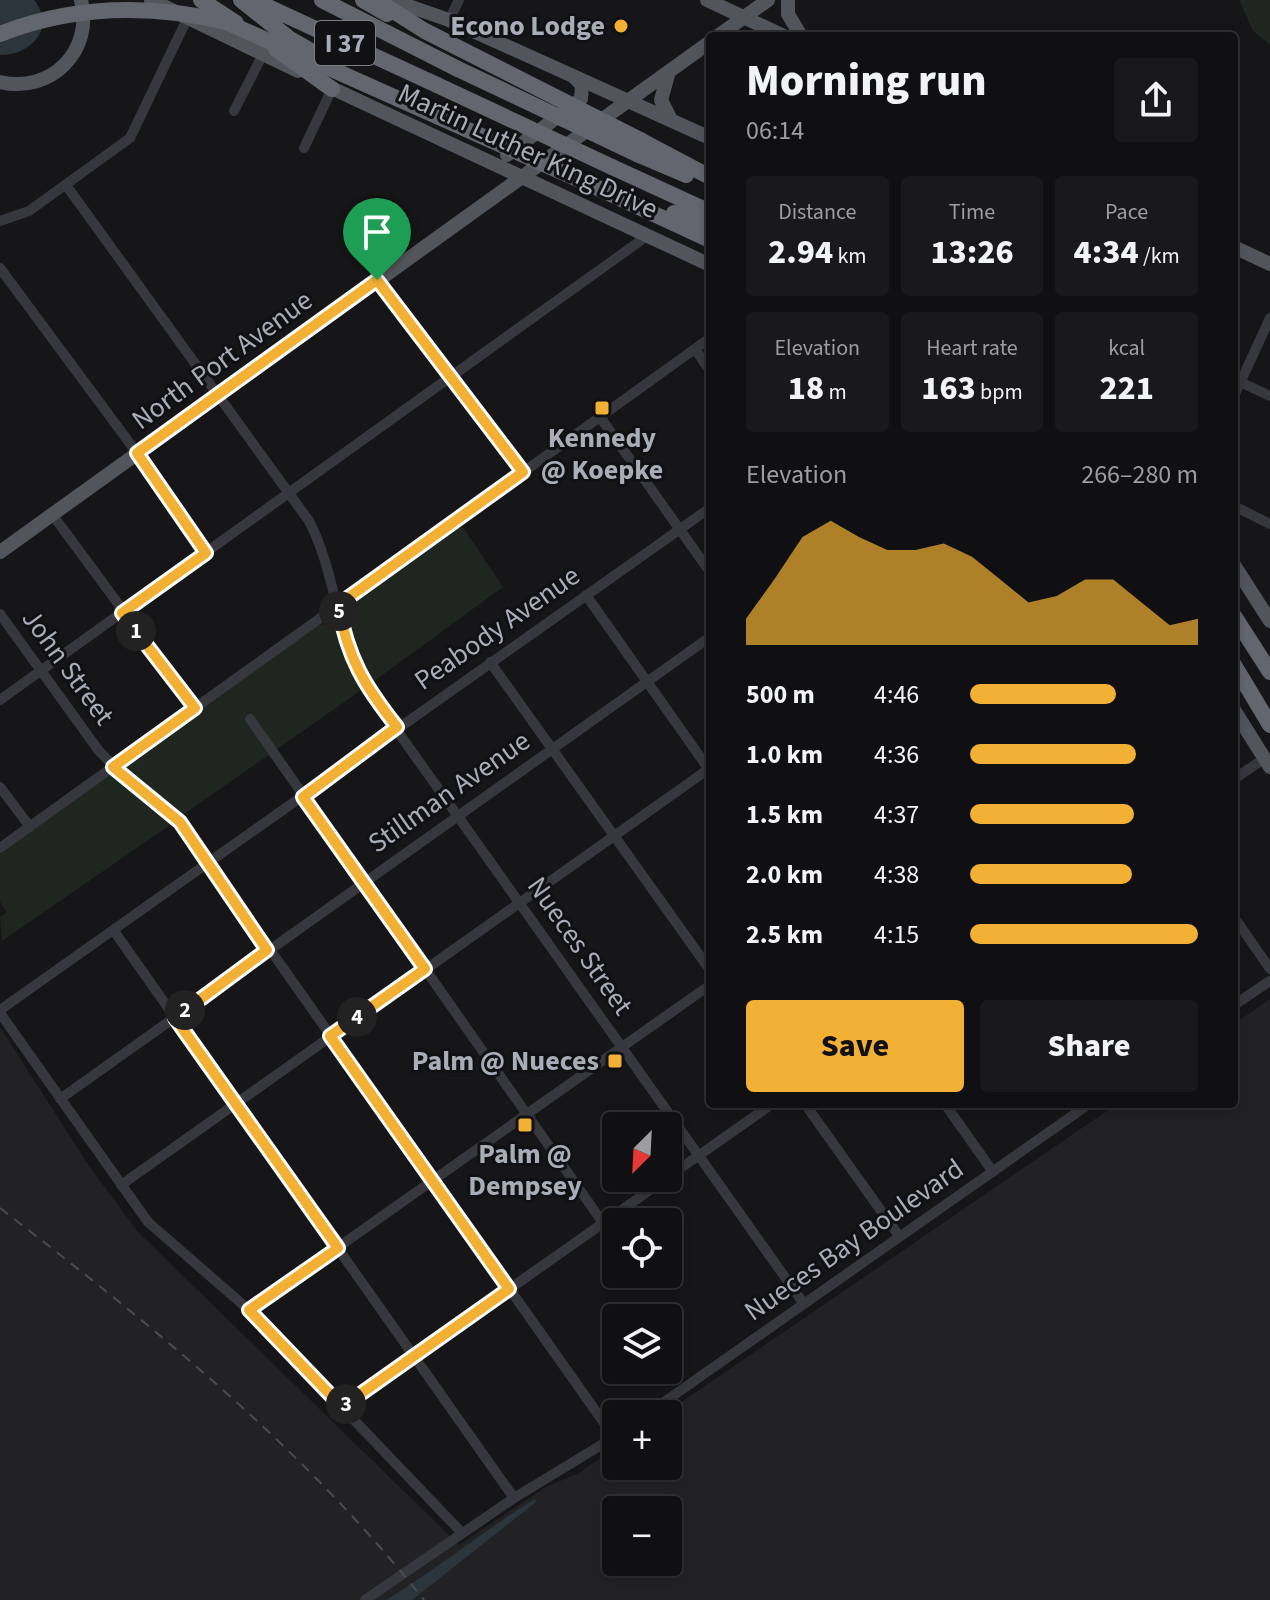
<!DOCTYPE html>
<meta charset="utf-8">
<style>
body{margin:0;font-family:"Source Sans 3",sans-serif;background:#19191b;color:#f1f3f6;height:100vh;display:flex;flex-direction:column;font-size:30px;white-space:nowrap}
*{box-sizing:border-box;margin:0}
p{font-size:26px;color:#9c9d9f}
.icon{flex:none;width:44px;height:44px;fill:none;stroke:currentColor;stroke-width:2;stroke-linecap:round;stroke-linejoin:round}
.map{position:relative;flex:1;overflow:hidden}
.panel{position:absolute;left:706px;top:32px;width:532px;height:1076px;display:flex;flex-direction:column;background:#101012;border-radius:8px;box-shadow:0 4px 12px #0003,0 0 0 2px #303032}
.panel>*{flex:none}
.needle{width:52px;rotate:204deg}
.tools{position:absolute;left:602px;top:1112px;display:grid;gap:16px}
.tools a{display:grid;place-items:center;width:80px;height:80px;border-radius:8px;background:#101012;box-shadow:0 4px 12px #0003,0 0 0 2px #303032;font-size:40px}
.pin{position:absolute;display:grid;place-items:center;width:68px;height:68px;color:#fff;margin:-82px -34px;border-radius:50% 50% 50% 0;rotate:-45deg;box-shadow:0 0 8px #0007}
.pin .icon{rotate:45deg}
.km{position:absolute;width:40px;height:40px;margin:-20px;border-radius:50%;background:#222;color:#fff;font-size:22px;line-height:40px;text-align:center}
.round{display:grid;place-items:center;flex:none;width:84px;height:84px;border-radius:8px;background:#19191b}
.headline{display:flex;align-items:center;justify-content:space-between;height:136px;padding:0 40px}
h1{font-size:44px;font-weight:800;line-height:60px}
.stats{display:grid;grid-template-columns:repeat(3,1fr);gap:12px;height:136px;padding:8px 40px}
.stats div{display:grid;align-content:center;border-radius:8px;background:#19191b;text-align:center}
.stats b{font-size:34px;font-weight:800}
.stats small{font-size:22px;font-weight:400}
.stats p{font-size:22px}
.chart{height:224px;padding:16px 40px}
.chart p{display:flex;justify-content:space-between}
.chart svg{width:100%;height:144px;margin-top:8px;fill:#f2b134;opacity:.7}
.cta{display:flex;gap:16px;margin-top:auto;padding:16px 40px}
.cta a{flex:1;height:92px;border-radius:8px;background:#f2b134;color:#111;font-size:32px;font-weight:800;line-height:92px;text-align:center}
.cta a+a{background:#19191b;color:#f1f3f6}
ul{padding:0 40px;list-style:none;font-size:26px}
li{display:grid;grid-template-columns:128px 96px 1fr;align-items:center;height:60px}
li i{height:20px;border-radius:10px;background:#f2b134}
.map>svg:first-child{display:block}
</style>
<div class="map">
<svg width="1270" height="1600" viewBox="0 0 1270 1600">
<rect width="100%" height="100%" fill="#161618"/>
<path fill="#222225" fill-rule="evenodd" d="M1270,999V1600H0V1027L89,1166L138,1232L459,1545L546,1487L579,1473L616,1447V1466H668V1414H664L1117,1104H1234V1024ZM616,1510H668V1562H616Z"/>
<path fill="#1e261f" d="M1239,0H1270V45L1253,31Z
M460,523L503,587L370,684L358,665L342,609Z
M328,624C340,630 353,674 363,689L180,817L124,770L125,764L317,625Z
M111,774L173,823L2,941L0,917L7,912L0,902V853Z"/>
<path fill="#2c353c" d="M0,0H34C57,28 30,56 0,55Z
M535,1499L536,1502L412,1600H386C437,1569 483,1531 535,1499Z"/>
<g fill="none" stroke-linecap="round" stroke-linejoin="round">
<path stroke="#37383d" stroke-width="10" d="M449,20L459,0
M234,111L263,54
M304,148L332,89
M66,185L309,521C336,573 336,633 364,684L804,1304
M0,221L29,211L130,138L188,17
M0,268L137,453L206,553
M377,280L523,472
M695,349L710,371
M1236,380L1270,396
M1234,396L1270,318
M600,417L710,572
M1234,506L1270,524
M52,514L195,708
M586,595L710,771
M0,614L99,751L123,775L180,822L614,1437
M490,662L710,970
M0,700L647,236
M250,719L603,1223
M1234,779L1265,758
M0,787L30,827
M0,848L710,338
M1234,917L1270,969
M114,931L514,1498
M1234,1005L1270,981
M0,1010L710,508
M0,1013L148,1222L249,1310L462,1533
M60,1099L710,637
M805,1104L899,1236
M945,1104L993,1172
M668,1177L772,1104
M121,1185L710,768
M249,1310L710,985
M342,1407L667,1178
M647,1414L1089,1104
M365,1600L514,1498L616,1436"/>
<path stroke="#53555c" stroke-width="14" d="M151,0L298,71
M391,0L449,20L710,138
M707,0L784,36
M788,0V14L801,36
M718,36L768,0
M668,75L661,100L670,118
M0,82C51,94 94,51 81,0
M323,84L710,265
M507,155L581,99L582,85L574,77
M1234,247L1270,264
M0,552L710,42
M1234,565L1270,621
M1234,710L1270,767"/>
<path stroke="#63666e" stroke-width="16" d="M201,0L236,23
M241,0L290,39L328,61
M253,0L437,85
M322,0L458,69
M363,0L387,14
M276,49L332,89
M642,141L710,177
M639,155L686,175
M612,167L710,212
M600,189L710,240
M674,213L710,226
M1234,616L1270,672
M1234,665L1270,725"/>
<path stroke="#4a4c52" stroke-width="2" stroke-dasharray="10 8" stroke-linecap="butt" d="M0,1208C154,1327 303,1447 424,1600"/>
<path stroke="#63666e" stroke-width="16" d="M376,0L425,31L642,141
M0,34C74,5 150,4 226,22L600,189
M458,69L639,155
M437,85L612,167"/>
</g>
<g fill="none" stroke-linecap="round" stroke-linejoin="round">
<defs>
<path id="route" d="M377,280L523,472L338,605C348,659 364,685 397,727L303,797L425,969L330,1036L509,1289L342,1407L249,1310L338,1248L175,1018L267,950L180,822L113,767L195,708L122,613L206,553L137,453Z"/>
</defs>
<use href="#route" stroke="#fff" stroke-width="16"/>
<use href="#route" stroke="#f2b134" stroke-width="10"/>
</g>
<g fill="#f2b134" stroke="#111113" stroke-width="3">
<circle cx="621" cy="26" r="8"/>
<rect x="594" y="400" width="16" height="16" rx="4"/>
<rect x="607" y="1053" width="16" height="16" rx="4"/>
<rect x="517" y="1117" width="16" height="16" rx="4"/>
</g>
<g text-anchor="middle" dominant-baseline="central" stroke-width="6" stroke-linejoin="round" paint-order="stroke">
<rect fill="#111113" stroke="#7b7e86" stroke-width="2" x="315" y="21" width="60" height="44" rx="6"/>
<g font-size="26" font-weight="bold" fill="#a8adb8">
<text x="345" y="43">I 37</text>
</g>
<g font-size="28" font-weight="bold" fill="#a8adb8" stroke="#111113" text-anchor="end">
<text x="605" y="26">Econo Lodge</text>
<text x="602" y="438" text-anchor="middle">Kennedy<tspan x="602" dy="32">@ Koepke</tspan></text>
<text x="599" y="1061">Palm @ Nueces</text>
<text x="525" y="1154" text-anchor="middle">Palm @<tspan x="525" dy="32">Dempsey</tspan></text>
</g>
<g font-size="28" fill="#a8adb8" stroke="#111113">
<text transform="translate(528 151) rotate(25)">Martin Luther King Drive</text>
<text transform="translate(222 360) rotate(-36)">North Port Avenue</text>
<text transform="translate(497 628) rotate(-35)">Peabody Avenue</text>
<text transform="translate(68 667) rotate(54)">John Street</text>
<text transform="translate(449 792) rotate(-35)">Stillman Avenue</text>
<text transform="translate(580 946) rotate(55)">Nueces Street</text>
<text transform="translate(854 1240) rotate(-35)">Nueces Bay Boulevard</text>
</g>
</g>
</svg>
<div class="tools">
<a><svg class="needle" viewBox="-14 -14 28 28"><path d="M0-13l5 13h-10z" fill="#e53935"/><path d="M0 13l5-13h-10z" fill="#9c9d9f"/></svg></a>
<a><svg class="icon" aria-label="locate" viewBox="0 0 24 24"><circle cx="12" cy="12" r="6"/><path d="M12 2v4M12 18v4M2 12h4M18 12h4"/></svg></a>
<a><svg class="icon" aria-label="layers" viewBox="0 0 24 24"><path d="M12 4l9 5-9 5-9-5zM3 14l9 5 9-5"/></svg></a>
<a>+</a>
<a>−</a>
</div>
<div class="pin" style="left:377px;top:280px;background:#1e9e55"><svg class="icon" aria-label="arrive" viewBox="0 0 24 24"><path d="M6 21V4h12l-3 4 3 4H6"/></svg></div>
<b class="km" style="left:136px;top:631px">1</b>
<b class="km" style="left:185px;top:1010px">2</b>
<b class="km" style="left:346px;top:1404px">3</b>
<b class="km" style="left:357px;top:1017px">4</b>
<b class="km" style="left:339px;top:611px">5</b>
<section class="panel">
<div class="headline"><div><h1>Morning run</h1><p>06:14</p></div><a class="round"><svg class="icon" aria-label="share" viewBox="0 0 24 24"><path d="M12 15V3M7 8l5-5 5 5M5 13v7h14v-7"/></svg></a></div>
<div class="stats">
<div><p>Distance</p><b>2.94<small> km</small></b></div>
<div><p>Time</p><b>13:26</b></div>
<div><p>Pace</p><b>4:34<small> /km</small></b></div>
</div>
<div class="stats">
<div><p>Elevation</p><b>18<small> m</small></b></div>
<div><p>Heart rate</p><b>163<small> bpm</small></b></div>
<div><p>kcal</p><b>221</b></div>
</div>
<div class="chart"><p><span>Elevation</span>266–280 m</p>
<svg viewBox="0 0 160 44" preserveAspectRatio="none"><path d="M0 44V36L10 24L20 11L30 6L40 11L50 15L60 15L70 13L80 17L90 24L100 31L110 29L120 24L130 24L140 31L150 38L160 36V44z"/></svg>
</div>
<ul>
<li><b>500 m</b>4:46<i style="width:64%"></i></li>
<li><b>1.0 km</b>4:36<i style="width:73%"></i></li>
<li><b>1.5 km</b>4:37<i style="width:72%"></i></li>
<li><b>2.0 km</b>4:38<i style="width:71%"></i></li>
<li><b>2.5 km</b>4:15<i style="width:100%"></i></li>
</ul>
<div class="cta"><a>Save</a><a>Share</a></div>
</section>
</div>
